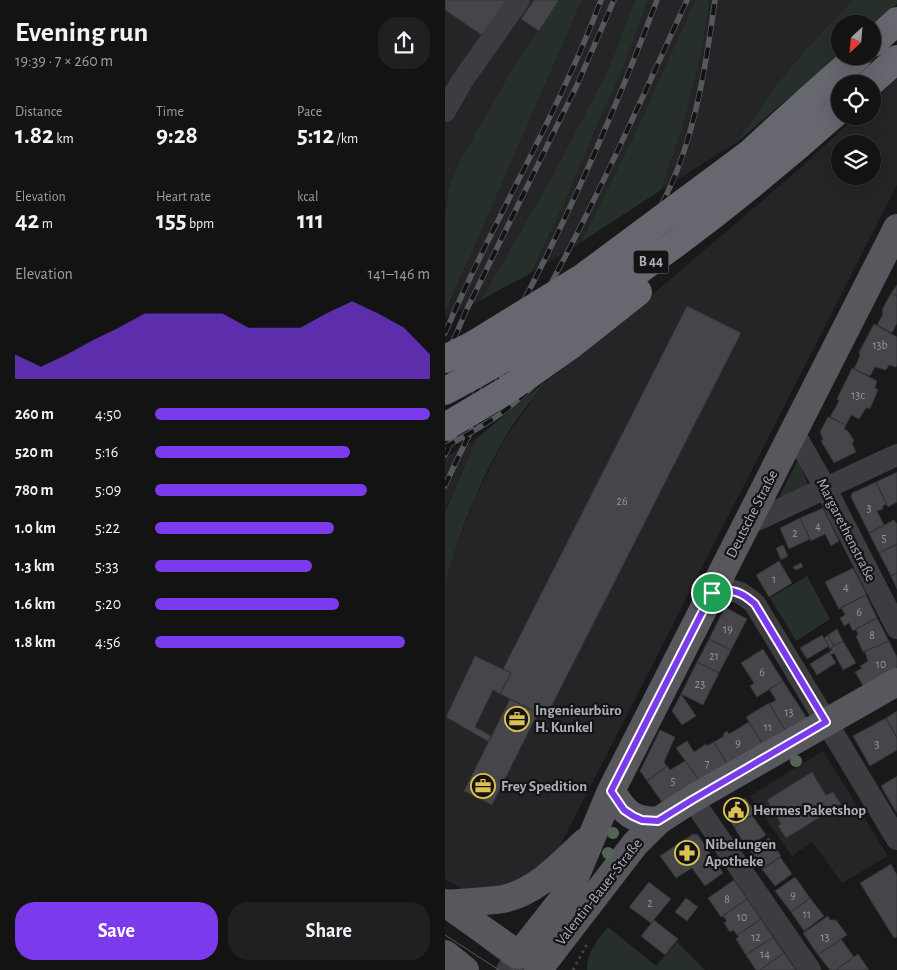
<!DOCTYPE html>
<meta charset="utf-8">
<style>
body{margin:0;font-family:"Alegreya Sans",sans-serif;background:#202022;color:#f1f3f6;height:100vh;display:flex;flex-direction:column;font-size:19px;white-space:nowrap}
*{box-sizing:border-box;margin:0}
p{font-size:16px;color:#9d9ea0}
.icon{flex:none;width:28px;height:28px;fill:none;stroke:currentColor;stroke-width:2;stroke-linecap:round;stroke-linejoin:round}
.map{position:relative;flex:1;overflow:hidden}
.drawer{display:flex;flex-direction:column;background:#131314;width:445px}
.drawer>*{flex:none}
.needle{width:32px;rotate:206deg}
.tools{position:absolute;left:386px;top:15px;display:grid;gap:10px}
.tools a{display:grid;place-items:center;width:50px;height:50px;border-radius:50%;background:#131314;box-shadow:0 5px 20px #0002,0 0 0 1px #323234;font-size:25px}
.pin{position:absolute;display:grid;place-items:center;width:42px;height:42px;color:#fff;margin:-21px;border:2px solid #fff;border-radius:50%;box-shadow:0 1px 5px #0007}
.round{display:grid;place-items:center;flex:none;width:52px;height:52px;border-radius:20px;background:#202022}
.overview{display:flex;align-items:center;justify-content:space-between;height:85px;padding:0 15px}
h1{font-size:28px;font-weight:700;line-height:38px}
.metrics{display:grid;grid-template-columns:repeat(3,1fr);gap:8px;height:85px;padding:5px 15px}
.metrics div{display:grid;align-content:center}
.metrics b{font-size:25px;font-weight:700}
.metrics small{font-size:14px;font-weight:400}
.metrics p{font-size:14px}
.chart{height:140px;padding:10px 15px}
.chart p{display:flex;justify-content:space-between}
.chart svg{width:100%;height:90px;margin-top:5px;fill:#7c3aed;opacity:.7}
.cta{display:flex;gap:10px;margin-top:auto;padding:10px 15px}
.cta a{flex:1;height:58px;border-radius:20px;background:#7c3aed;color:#fff;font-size:20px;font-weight:700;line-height:58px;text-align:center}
.cta a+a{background:#202022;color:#f1f3f6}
ul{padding:0 15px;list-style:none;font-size:16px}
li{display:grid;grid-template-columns:80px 60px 1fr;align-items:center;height:38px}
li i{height:12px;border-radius:6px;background:#7c3aed}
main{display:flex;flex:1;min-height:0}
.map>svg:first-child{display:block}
</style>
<main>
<section class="drawer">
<div class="overview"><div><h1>Evening run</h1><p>19:39 · 7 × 260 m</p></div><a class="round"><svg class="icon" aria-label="share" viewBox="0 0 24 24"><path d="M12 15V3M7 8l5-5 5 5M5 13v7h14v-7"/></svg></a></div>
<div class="metrics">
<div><p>Distance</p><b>1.82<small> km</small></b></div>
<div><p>Time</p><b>9:28</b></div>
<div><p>Pace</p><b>5:12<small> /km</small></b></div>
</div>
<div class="metrics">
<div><p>Elevation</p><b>42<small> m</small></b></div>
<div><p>Heart rate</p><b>155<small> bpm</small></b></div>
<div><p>kcal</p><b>111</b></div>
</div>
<div class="chart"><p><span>Elevation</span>141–146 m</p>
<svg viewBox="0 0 160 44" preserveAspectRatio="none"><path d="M0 44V32L10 38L20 32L30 25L40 19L50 12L60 12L70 12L80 12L90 19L100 19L110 19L120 12L130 6L140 12L150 19L160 32V44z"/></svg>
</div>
<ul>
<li><b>260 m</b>4:50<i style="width:100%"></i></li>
<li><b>520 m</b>5:16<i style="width:71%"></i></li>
<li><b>780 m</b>5:09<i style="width:77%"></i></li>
<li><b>1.0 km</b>5:22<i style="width:65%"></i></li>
<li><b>1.3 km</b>5:33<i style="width:57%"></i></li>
<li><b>1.6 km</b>5:20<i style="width:67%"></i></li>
<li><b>1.8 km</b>4:56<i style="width:91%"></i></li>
</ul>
<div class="cta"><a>Save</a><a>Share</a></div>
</section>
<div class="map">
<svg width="452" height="970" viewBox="0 0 452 970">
<rect width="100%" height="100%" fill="#19191a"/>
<path fill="#252527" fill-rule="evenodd" d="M0,0H114L71,62L13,164L3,189L2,206L0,212Z
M137,0H190L164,68L105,180L36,300L0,318V312L31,243Z
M203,0H250L189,136L135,243L86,273L120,202L154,121L177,71Z
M263,0H407L362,48L329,88L291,143L216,190L238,127L256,55Z
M452,78V185L113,850L83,876L60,888L17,889L0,879V584L5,563L31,496L60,438L102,380L147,346L359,165L411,116H428V101ZM395,144H428V176H395Z
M31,439L3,503L0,512V458Z
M378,751L443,856L397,883L367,842L347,856L305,796Z"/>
<path fill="#272f2a" d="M114,0H137L31,243L0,312V212L2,206L3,189L13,164L71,62Z
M190,0H203L177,71L154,121L120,202L86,273L36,300L105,180L164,68Z
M250,0H263L264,2L256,55L238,127L216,190L135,243L189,136Z
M407,0H452V4L428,26V24H395V54L291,143L329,88L362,48Z
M102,380C88,399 71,418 59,439C34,484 13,534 0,584V512L31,439Z
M355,455L356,467L363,485L332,502Z
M362,576L385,619L351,641L325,598Z
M163,927L211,966L232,942L260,970H142C142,952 152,941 163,927Z"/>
<path fill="#46464a" stroke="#333336" d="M0,0H66L41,38L0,10Z
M89,0H114L94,31L76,19Z
M452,285V296L446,293Z
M446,293L452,296V323L447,333L432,325L438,314L437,310Z
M242,306L296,333L101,717L55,694L66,673L58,669Z
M429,324L452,337V365L451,367L444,365L441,370L430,367L425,376L409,369L415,356L414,352Z
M407,368L432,381L430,388L433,390L425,409L421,408L414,419L406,415L401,425L385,417L394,401L392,399Z
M383,417L401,425L399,429L403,431L409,441L407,443L411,452L389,463L376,441L378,440L375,432Z
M452,472V502L443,507L431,482Z
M431,482L441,504L437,507L438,509L432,511L439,525L424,533L406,497L407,493Z
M378,508L394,541L386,546L380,534L366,541L355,518Z
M355,518L365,539L344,549L335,528Z
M449,520L452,524V544L434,553L424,533Z
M452,544V573L446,576L434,553Z
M338,545L343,556L336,560L331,548Z
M334,561L347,583L324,597L311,575Z
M356,563L358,567L350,570L348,567Z
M408,568L421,593V595L394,609L380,582Z
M452,573V589L446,576Z
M421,595L432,618L408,631L404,623L399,626L395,618L400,615L396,607Z
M280,607L302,619L286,650L264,639Z
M432,618L444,641L418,652L411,636L413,635L411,629Z
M392,629L398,641L389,646L383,635Z
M377,635L384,646L362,659L355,648Z
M383,635L389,646L385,649L379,638Z
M264,639L286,650L274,673L252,662Z
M398,641L411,663L398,670L389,653L386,655L384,652L387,650L386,648Z
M444,641L452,657V668L419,687L410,672L417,668L415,666L423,661L420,652H418Z
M318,649L338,681L312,697L305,686L309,683L296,663Z
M384,652L391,663L372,675L365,664Z
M30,656L66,673L55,694L48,690L30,727L46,736L44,742L1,717Z
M252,662L274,673L258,705L236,694Z
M338,681L363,720L342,733L324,704L331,700L324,689Z
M236,694L251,716L237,725L227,711Z
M65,699L93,713L47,805L19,791Z
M324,703L342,733L318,745L301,717Z
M452,711V738L441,718Z
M441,718L452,738V750L425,766L408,736Z
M304,722L318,745L283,765L269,742L279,736L278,734L282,731L284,734Z
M215,730L230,737L219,762L222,766L202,781L195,771Z
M242,741L249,752L261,744L262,746L269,742L283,765L255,781L231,748Z
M240,761L255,781L217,802L202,781L222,766L225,770Z
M367,772L381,795L388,792L396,804L341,838L333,826L336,824L322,800Z
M452,776V812H451L436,786Z
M300,798L311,813L289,827L279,812Z
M307,815L321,835L302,848L289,827Z
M248,834L253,835L278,873L260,886L247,868L231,878L215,856Z
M324,838L336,856L317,869L305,851Z
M335,857L347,874L330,886L317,869Z
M446,864L452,875V937L449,938L415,883Z
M350,877L365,898L346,912L330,891Z
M289,880L302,899L276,917L263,898Z
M204,882L226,899L206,923L184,907Z
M241,898L253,907L242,921L230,912Z
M365,898L379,916L359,931L346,912Z
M302,899L316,919L292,935L288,930L285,932L279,923L282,921L278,916Z
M383,916L385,920H391L402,935L373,955L358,933Z
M316,919L328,937L301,955L291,939L294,937L292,935Z
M209,920L233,939L220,955L196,936Z
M328,937L339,953L315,970H311L301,955Z
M396,939L409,957L391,970H385L373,955Z
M339,953L351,970H315Z
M413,954L424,970H391L409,957Z"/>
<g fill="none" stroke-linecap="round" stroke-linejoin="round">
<path stroke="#424348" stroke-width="3" stroke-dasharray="2.5 4" stroke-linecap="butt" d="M128,970L142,944"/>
<path stroke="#3c3c41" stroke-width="22" d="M0,111L17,81L74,0
M349,433L381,489L452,628
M301,525L452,455
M267,593C287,588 295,590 310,604L452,839
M247,799L365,970
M62,970L74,955L89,965"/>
<path stroke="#57575d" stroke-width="28" d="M166,791C181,813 185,820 213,821
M0,903L74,955L117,900L130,877L166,791L452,228
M1,904C20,902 40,902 58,899C92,892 116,864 140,842
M0,954L20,970
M93,970L190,844L213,821L247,799L452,682"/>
<path stroke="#67686f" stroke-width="28" d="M428,43L452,21
M424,84L452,59
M363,100L413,56"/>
<path stroke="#57585e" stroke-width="1" d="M0,918L69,970
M0,935L54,970"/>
<defs>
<path id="rail" d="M0,333C48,220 113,115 156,0
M0,360L21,311L132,85L169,0
M0,447C20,436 40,425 58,412C94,385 122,350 148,314C186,263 222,206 241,145C256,98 263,49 270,0
M0,455C30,391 65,329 97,265C140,179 178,90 212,0
M0,486C32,413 74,345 111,274C159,184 200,92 242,0"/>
</defs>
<use href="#rail" stroke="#57585e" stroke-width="5.5"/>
<use href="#rail" stroke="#141415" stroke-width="4" stroke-dasharray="11" stroke-linecap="butt"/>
<path stroke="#67686f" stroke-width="28" d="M0,359L28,345L137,278L304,154L363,100
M0,391C143,315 274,217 395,109
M0,427L62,390L126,345L193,292"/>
</g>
<g fill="#556459">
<circle cx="351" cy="761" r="6"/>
<circle cx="168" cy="833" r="6"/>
<circle cx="163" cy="853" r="6"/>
</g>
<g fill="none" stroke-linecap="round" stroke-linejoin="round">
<defs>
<path id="route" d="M280,590C293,591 300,595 310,604L381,722L247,800L213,821L197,820L188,816L179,810L166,791L267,593Z"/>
</defs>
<use href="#route" stroke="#fff" stroke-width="10"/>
<use href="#route" stroke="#7c3aed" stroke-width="6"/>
</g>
<defs>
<symbol id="office-ring" viewBox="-11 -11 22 22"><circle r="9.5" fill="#141415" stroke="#dbc150" stroke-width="1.5"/><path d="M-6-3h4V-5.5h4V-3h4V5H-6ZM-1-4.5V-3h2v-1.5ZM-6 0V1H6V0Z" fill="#dbc150"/></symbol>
<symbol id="civic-ring" viewBox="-11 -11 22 22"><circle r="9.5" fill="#141415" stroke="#dbc150" stroke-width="1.5"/><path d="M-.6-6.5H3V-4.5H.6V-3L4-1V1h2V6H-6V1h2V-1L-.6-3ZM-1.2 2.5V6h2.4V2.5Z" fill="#dbc150"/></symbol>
<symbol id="pharmacy-ring" viewBox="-11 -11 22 22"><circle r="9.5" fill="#141415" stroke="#dbc150" stroke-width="1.5"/><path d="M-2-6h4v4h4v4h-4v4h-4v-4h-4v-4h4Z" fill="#dbc150"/></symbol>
</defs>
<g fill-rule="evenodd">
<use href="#office-ring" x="58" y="705" width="28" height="28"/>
<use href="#office-ring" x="24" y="772" width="28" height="28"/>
<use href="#civic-ring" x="277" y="796" width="28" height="28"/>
<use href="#pharmacy-ring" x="228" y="839" width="28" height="28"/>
</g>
<g text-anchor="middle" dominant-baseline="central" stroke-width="4.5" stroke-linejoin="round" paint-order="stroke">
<g font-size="12" fill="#93949c">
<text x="435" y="345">13b</text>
<text x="413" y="395">13c</text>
<text x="177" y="501">26</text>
<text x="424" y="508">3</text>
<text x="373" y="526">4</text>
<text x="350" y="533">2</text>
<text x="439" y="538">5</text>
<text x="329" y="579">1</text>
<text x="401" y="587">4</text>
<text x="414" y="612">6</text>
<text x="283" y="629">19</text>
<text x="427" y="635">8</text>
<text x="269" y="656">21</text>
<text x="436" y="664">10</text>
<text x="317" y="672">6</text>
<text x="255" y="684">23</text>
<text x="344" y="712">13</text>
<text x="323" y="727">11</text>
<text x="293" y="743">9</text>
<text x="432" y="744">3</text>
<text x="262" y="763">7</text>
<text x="228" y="781">5</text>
<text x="348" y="895">9</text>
<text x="282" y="899">8</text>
<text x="205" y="903">2</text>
<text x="362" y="914">11</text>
<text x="297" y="917">10</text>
<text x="311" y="937">12</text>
<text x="380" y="937">13</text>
<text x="320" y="954">14</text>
</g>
<rect fill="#141415" stroke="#7f8087" stroke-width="1" x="188.5" y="250.5" width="35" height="23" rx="4"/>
<g font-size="14" font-weight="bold" fill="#adaeb8">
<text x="206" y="262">B 44</text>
</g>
<g font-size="15" fill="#adaeb8" stroke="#141415">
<text transform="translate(307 514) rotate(-63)">Deutsche Straße</text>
<text transform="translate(401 530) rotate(63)">Margarethenstraße</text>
<text transform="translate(154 892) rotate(-52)">Valentin-Bauer-Straße</text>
</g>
<g font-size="15" font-weight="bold" fill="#adaeb8" stroke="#141415" text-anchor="start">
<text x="90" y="710">Ingenieurbüro<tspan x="90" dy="17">H. Kunkel</tspan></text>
<text x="56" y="786">Frey Spedition</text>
<text x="308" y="810">Hermes Paketshop</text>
<text x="260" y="844">Nibelungen<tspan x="260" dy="17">Apotheke</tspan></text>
</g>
</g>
</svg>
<div class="tools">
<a><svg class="needle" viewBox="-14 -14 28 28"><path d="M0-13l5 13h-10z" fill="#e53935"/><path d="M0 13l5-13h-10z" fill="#9d9ea0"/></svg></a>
<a><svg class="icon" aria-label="locate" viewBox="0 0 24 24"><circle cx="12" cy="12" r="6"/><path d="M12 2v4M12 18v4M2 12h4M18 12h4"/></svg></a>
<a><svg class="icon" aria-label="layers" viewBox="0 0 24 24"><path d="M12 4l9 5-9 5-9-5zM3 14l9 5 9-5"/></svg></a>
</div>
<div class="pin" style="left:267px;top:593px;background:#1e9e55"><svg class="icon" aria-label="arrive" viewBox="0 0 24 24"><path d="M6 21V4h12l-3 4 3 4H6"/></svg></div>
</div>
</main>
